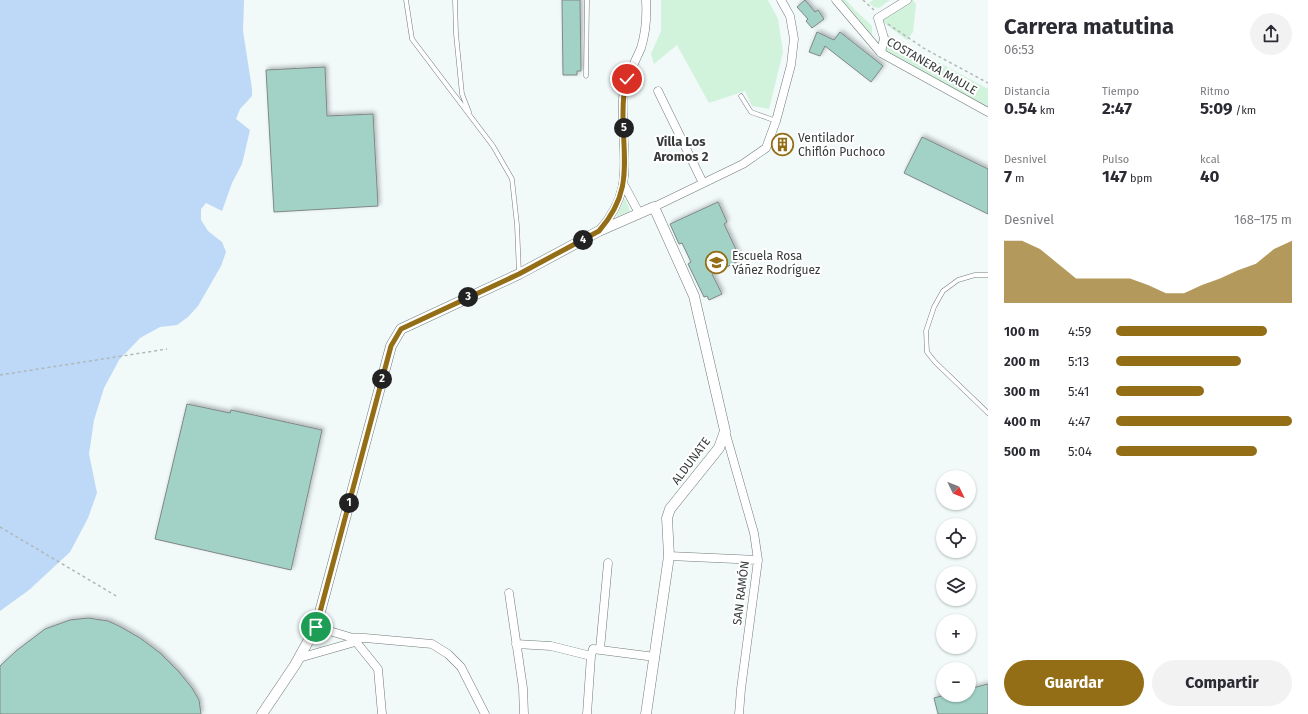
<!DOCTYPE html>
<html lang="es">
<meta charset="utf-8">
<style>
body{margin:0;font-family:"Fira Sans",sans-serif;background:#f2f2f3;color:#2b2b33;height:100vh;display:flex;flex-direction:column;font-size:15px;white-space:nowrap}
*{box-sizing:border-box;margin:0}
p{font-size:13px;color:#7c7c81}
.icon{flex:none;width:22px;height:22px;fill:none;stroke:currentColor;stroke-width:2;stroke-linecap:round;stroke-linejoin:round}
.map{position:relative;flex:1;overflow:hidden}
.drawer{display:flex;flex-direction:column;background:#fff;width:320px}
.drawer>*{flex:none}
.needle{width:26px;rotate:133deg}
.controls{position:absolute;left:936px;top:470px;display:grid;gap:8px}
.controls a{display:grid;place-items:center;width:40px;height:40px;border-radius:50%;background:#fff;box-shadow:0 1px 3px #0004;font-size:20px}
.pin{position:absolute;display:grid;place-items:center;width:34px;height:34px;color:#fff;margin:-17px;border:2px solid #fff;border-radius:50%;box-shadow:0 1px 4px #0007}
.km{position:absolute;width:20px;height:20px;margin:-10px;border-radius:50%;background:#222;color:#fff;font-size:11px;line-height:20px;text-align:center}
.round{display:grid;place-items:center;flex:none;width:42px;height:42px;border-radius:21px;background:#f2f2f3}
.headline{display:flex;align-items:center;justify-content:space-between;height:68px;padding:0 16px}
h1{font-size:22px;font-weight:700;line-height:30px}
.metrics{display:grid;grid-template-columns:repeat(3,1fr);gap:6px;height:68px;padding:4px 16px}
.metrics div{display:grid;align-content:center}
.metrics b{font-size:17px;font-weight:700}
.metrics small{font-size:11px;font-weight:400}
.metrics p{font-size:11px}
.chart{height:112px;padding:8px 16px}
.chart p{display:flex;justify-content:space-between}
.chart svg{width:100%;height:72px;margin-top:4px;fill:#946e16;opacity:.7}
.button{display:flex;gap:8px;margin-top:auto;padding:8px 16px}
.button a{flex:1;height:46px;border-radius:24px;background:#946e16;color:#fff;font-size:16px;font-weight:700;line-height:46px;text-align:center}
.button a+a{background:#f2f2f3;color:#2b2b33}
ul{padding:0 16px;list-style:none;font-size:13px}
li{display:grid;grid-template-columns:64px 48px 1fr;align-items:center;height:30px}
li i{height:10px;border-radius:5px;background:#946e16}
main{display:flex;flex:1;min-height:0}
.map>svg:first-child{display:block}
</style>
<main>
<div class="map">
<svg width="988" height="714" viewBox="0 0 988 714">
<defs>
<filter id="shadow"><feDropShadow dx="2" dy="-2" stdDeviation="2" flood-color="#0004"/></filter>
</defs>
<rect width="100%" height="100%" fill="#f1f9f9"/>
<path fill="#d1f2db" d="M661,0H768L778,19L783,52L769,109L752,106L745,91L709,103L677,45L654,64L651,54L661,31Z
M838,0H846L855,10L872,26V38Z
M873,0H890L879,8L874,7L869,3Z
M910,0H913L916,4L913,32L907,40L880,20Z
M886,34L988,89V108L883,50Z
M625,198L630,211L616,217Z"/>
<path fill="#bdd9f7" d="M0,0H244L243,31L252,89V96L240,109L236,119L250,130L242,164L232,183L222,211L206,203L201,209V220L208,231L222,242L226,252L221,266L198,306L188,317L177,325L160,327L140,338L119,360L104,388L94,420L89,454L97,493L88,518L70,552L29,590L0,611Z"/>
<path fill="#a2d2c6" stroke="#808785" filter="url(#shadow)" d="M562,0H580L581,71H577V75H563Z
M805,0L815,12L818,10L824,19L812,28L806,21L808,19L797,7Z
M817,32L834,40L840,32L883,66L871,82L825,46L820,56L809,52Z
M325,67L327,116L373,114L378,206L274,212L266,70Z
M922,137L988,169V214L904,173Z
M779,139L788,143L784,152L776,147Z
M718,202L727,222L724,224L741,260L712,274L722,294L709,300L707,296L704,297L688,264L691,262L682,243L679,244L670,224Z
M187,404L230,413L231,410L322,430L291,570L155,539Z
M88,618L108,621L119,626L140,638L160,653L179,672L192,688L199,700L201,714H0V666L16,651L45,629L70,620Z
M988,684V714H938L934,698L945,695H969V689Z"/>
<g fill="none" stroke-linecap="round" stroke-linejoin="round">
<defs>
<path id="service" d="M406,0L412,39L493,146L512,179L517,225L519,273
M455,0L456,34L462,94L469,112
M586,76L587,0
M741,96L751,112L776,121
M988,275H975L958,280L943,291L934,307L926,331L927,352L935,362L988,413"/>
<path id="minor" d="M836,0L881,53L988,112
M881,53L884,38L878,18L907,0
M658,91L703,183
M624,185L639,213
M654,207L743,164L766,148L776,121L791,65L794,39L790,16L781,0
M599,231C632,193 624,167 623,121C623,111 622,101 624,91C627,76 635,62 641,48C646,32 647,17 646,0
M725,431L754,533L758,560L741,689L739,714
M669,556L758,560
M509,593L523,688L524,714
M316,627L353,638H365L432,644L448,654L461,667L485,714
M353,638L378,669L382,714
M516,644L551,646L591,656
M600,649L608,563
M299,658L355,642
M587,714L591,656L593,649L655,657"/>
<path id="tertiary" d="M262,714L295,665L316,627L391,346L401,329L519,274L599,231L654,207L694,296L725,431L719,448L670,509L667,518L669,556L646,714"/>
</defs>
<use href="#service" stroke="#737a7b" stroke-width="5"/>
<use href="#minor" stroke="#737a7b" stroke-width="9"/>
<use href="#tertiary" stroke="#737a7b" stroke-width="11"/>
<path stroke="#b1b7b7" stroke-width="1.5" stroke-dasharray="3 3" stroke-linecap="butt" d="M863,0L874,10
M888,24L925,49L988,83
M0,375L167,349
M0,527L118,597"/>
<use href="#service" stroke="#fff" stroke-width="4"/>
<use href="#minor" stroke="#fff" stroke-width="8"/>
<use href="#tertiary" stroke="#fff" stroke-width="10"/>
</g>
<g fill="none" stroke-linecap="round" stroke-linejoin="round">
<defs>
<path id="route" d="M316,627L391,346L401,329L519,274L599,231C632,193 624,165 623,119C623,105 623,93 627,79"/>
</defs>
<use href="#route" stroke="#fff" stroke-width="8"/>
<use href="#route" stroke="#946e16" stroke-width="5"/>
</g>
<defs>
<symbol id="building-ring" viewBox="-11 -11 22 22"><circle r="9.5" fill="#fff" stroke="#946e16" stroke-width="1.5"/><path d="M-4-6H4V6H1V3H-1V6H-4ZM-2.5-4.3h1.7v1.8h-1.7ZM.8-4.3h1.7v1.8H.8ZM-2.5-1h1.7V.8h-1.7ZM.8-1h1.7V.8H.8Z" fill="#946e16"/></symbol>
<symbol id="school-ring" viewBox="-11 -11 22 22"><circle r="9.5" fill="#fff" stroke="#946e16" stroke-width="1.5"/><path d="M0-5L7-2L0 1L-7-2ZM-4 1L0 2.5L4 1V4Q0 6-4 4Z" fill="#946e16"/></symbol>
</defs>
<g fill-rule="evenodd">
<use href="#building-ring" x="770" y="132" width="25" height="25"/>
<use href="#school-ring" x="704" y="250" width="25" height="25"/>
</g>
<g text-anchor="middle" dominant-baseline="central" stroke-width="4" stroke-linejoin="round" paint-order="stroke">
<g font-size="12" fill="#383b3c" stroke="#fff">
<text transform="translate(932 66) rotate(30)">COSTANERA MAULE</text>
<text transform="translate(691 461) rotate(-53)">ALDUNATE</text>
<text transform="translate(741 593) rotate(-83)">SAN RAMÓN</text>
</g>
<g font-size="12" fill="#383b3c" stroke="#fff" text-anchor="start">
<text x="798" y="138">Ventilador<tspan x="798" dy="14">Chiflón Puchoco</tspan></text>
<text x="732" y="256">Escuela Rosa<tspan x="732" dy="14">Yáñez Rodríguez</tspan></text>
</g>
<g font-size="13" font-weight="bold" fill="#383b3c" stroke="#fff">
<text x="681" y="141">Villa Los<tspan x="681" dy="15">Aromos 2</tspan></text>
</g>
</g>
</svg>
<div class="controls">
<a><svg class="needle" viewBox="-14 -14 28 28"><path d="M0-13l5 13h-10z" fill="#e53935"/><path d="M0 13l5-13h-10z" fill="#7c7c81"/></svg></a>
<a><svg class="icon" aria-label="locate" viewBox="0 0 24 24"><circle cx="12" cy="12" r="6"/><path d="M12 2v4M12 18v4M2 12h4M18 12h4"/></svg></a>
<a><svg class="icon" aria-label="layers" viewBox="0 0 24 24"><path d="M12 4l9 5-9 5-9-5zM3 14l9 5 9-5"/></svg></a>
<a>+</a>
<a>−</a>
</div>
<div class="pin" style="left:316px;top:627px;background:#1e9e55"><svg class="icon" aria-label="arrive" viewBox="0 0 24 24"><path d="M6 21V4h12l-3 4 3 4H6"/></svg></div>
<div class="pin" style="left:627px;top:79px;background:#d93025"><svg class="icon" aria-label="check" viewBox="0 0 24 24"><path d="M5 12l5 5 9-10"/></svg></div>
<b class="km" style="left:349px;top:503px">1</b>
<b class="km" style="left:382px;top:379px">2</b>
<b class="km" style="left:468px;top:297px">3</b>
<b class="km" style="left:583px;top:240px">4</b>
<b class="km" style="left:624px;top:128px">5</b>
</div>
<section class="drawer">
<div class="headline"><div><h1>Carrera matutina</h1><p>06:53</p></div><a class="round"><svg class="icon" aria-label="share" viewBox="0 0 24 24"><path d="M12 15V3M7 8l5-5 5 5M5 13v7h14v-7"/></svg></a></div>
<div class="metrics">
<div><p>Distancia</p><b>0.54<small> km</small></b></div>
<div><p>Tiempo</p><b>2:47</b></div>
<div><p>Ritmo</p><b>5:09<small> /km</small></b></div>
</div>
<div class="metrics">
<div><p>Desnivel</p><b>7<small> m</small></b></div>
<div><p>Pulso</p><b>147<small> bpm</small></b></div>
<div><p>kcal</p><b>40</b></div>
</div>
<div class="chart"><p><span>Desnivel</span>168–175 m</p>
<svg viewBox="0 0 160 44" preserveAspectRatio="none"><path d="M0 44V6L10 6L20 11L30 20L40 29L50 29L60 29L70 29L80 33L90 38L100 38L110 33L120 29L130 24L140 20L150 11L160 6V44z"/></svg>
</div>
<ul>
<li><b>100 m</b>4:59<i style="width:86%"></i></li>
<li><b>200 m</b>5:13<i style="width:71%"></i></li>
<li><b>300 m</b>5:41<i style="width:50%"></i></li>
<li><b>400 m</b>4:47<i style="width:100%"></i></li>
<li><b>500 m</b>5:04<i style="width:80%"></i></li>
</ul>
<div class="button"><a>Guardar</a><a>Compartir</a></div>
</section>
</main>
